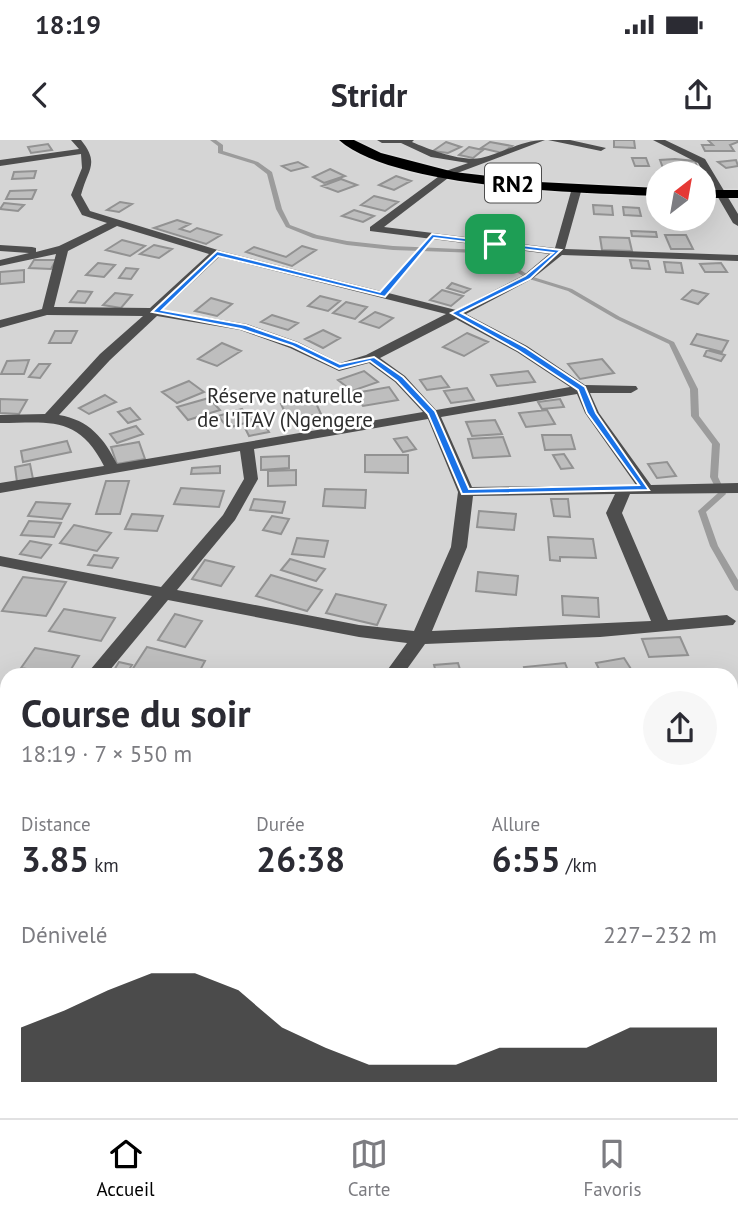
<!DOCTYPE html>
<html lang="fr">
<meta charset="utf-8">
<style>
body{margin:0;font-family:"PT Sans",sans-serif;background:#f7f7f7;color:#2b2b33;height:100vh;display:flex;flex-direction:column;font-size:26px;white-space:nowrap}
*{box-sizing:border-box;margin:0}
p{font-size:23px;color:#7c7c81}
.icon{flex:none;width:38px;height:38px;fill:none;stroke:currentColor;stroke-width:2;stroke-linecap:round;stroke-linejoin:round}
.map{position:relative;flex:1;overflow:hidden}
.panel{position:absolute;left:0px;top:528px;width:738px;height:450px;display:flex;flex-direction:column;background:#fff;border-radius:21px 21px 0 0;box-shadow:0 7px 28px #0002}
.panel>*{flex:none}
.needle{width:46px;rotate:31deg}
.fabs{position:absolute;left:646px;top:21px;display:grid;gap:14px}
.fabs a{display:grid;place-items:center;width:70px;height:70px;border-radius:50%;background:#fff;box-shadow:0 7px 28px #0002;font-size:35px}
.pin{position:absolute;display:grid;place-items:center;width:60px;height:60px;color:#fff;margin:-30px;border-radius:14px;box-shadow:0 4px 10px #0006}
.round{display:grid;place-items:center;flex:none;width:74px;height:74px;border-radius:37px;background:#f7f7f7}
.summary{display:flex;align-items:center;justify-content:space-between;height:119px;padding:0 21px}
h1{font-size:38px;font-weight:800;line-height:52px}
.metrics{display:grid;grid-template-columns:repeat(3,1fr);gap:10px;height:119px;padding:7px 21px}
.metrics div{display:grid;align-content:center}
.metrics b{font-size:35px;font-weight:800}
.metrics small{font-size:19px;font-weight:400}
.metrics p{font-size:19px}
.chart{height:196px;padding:14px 21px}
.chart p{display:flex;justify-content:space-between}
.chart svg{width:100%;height:126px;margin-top:7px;fill:#000;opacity:.7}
.status{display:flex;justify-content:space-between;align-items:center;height:49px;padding:0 35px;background:#fff;direction:ltr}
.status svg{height:19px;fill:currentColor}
header{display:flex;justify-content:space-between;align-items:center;height:91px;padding:0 21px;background:#fff;font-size:32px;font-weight:800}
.tabs{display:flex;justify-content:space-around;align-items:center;height:98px;border-top:2px solid #e1e1e2;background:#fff;font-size:19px;color:#7c7c81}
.tabs a{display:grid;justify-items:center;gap:4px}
.tabs .selected{color:#000}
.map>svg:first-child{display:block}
</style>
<div class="status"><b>18:19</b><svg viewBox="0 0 49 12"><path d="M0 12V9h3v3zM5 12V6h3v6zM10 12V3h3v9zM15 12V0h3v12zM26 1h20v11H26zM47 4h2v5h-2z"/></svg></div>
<header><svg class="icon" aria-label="back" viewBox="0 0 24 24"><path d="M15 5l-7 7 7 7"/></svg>Stridr<svg class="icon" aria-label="share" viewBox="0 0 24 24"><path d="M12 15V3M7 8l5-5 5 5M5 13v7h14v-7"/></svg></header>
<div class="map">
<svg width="738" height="978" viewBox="0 0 738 978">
<rect width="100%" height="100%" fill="#fff"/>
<path fill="#d5d5d5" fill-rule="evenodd" d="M0,0H738V978H0ZM658,33H704V79H658ZM7,536H732V971H7Z"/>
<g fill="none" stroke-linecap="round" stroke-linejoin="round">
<path fill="#9c9c9c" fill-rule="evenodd" d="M210,0H216L223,5V11L258,22L272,32L282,69L290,85L317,95L347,101L393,106L481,110L501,118L530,136L572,149L620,177L674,202L698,249L699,276L720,304L718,337L726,354L706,372L718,406L738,440V451L735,450L710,406L698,371L718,353L710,337L712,304L691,276L690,249L669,204L616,179L568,151L526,138L497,120L478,113L393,110L347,105L313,98L286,87L276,69L267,34L254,24L218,13V6Z"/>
</g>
<path fill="#bebebe" stroke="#929292" stroke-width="2" d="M614,0H634L635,8L614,7Z
M708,0H737L738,2L730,5L734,11H705L702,5H713Z
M446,2L461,7L448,13L433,11Z
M490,2L512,6L502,13L481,8Z
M48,4L52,10L31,13L28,7Z
M469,7L483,10L473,18L459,15Z
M632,18H646L649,26H635Z
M675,19L695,21L698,29L663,28L660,20Z
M736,20L738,26L726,28L718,22Z
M298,22L307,27L291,31L282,26Z
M330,29L345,36L324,43L313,37Z
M36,31L34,38L12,39L14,32Z
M396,36L411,41L394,50L379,45Z
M341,39L357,45L338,52L322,46Z
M36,50L32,59H6L10,51Z
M374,56L398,62L385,71L361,65Z
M120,62L132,64L119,72L107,70Z
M4,63L24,65L18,71L0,69Z
M593,65L612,66L613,75L594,74Z
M623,67L639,68L641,76L624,75Z
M354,70L374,76L363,82L342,76Z
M177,80L190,84L180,89L190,92L197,88L221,95L206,104L154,88Z
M631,91L656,92L657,97L632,96Z
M665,95H686L693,109H671Z
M600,97L629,98L632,111L602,110Z
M122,100L145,106L130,116L106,110Z
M154,105L172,109L159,118L140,114Z
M302,106L316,110L292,126L246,112L254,107L286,117Z
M34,120H56L51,129L29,128Z
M630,120L648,121L650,129L632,128Z
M664,122L681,123L683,133L666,132Z
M98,123L115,125L104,137L86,135Z
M721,123L727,132H705L700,124Z
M126,128L138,129L131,139L119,138Z
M24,130V142L0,144V132Z
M452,143L470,149L464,153L447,148Z
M442,150L463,156L451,166L430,160Z
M692,150L708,154L698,164L682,159Z
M78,151L92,152L85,163L70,162Z
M115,153L132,155L121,168L103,165Z
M320,156L340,161L328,171L308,166Z
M211,158L232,164L217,176L195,171Z
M346,162L367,167L355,179L333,173Z
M375,172L393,178L379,188L360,182Z
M272,175L298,183L288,190L261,182Z
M323,190L340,198L323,208L305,199Z
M55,191H77L71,203H49Z
M467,193L488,202L464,216L443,207Z
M697,194L728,201L722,212L691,204Z
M222,203L241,211L217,226L198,219Z
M707,210L725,215L721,221L704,216Z
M602,219L614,233L580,239L568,224Z
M29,220L24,234H1L7,221Z
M39,224H50L40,238L29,237Z
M364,231L378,242L352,251L338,240Z
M528,231L535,242L497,246L491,235Z
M441,236L449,247L427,250L420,240Z
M189,241L204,252L177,263L162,252Z
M389,247L398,260L363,266L355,253Z
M467,248L474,260L451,263L444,251Z
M105,255L116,262L89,274L79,268Z
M209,258L220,270L188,280L177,267Z
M0,259L27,260L19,274L0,273Z
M314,259L321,274L288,279L281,264Z
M560,259L564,267L542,269L538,262Z
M130,268L140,279L128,283L118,272Z
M242,269L252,281L228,288L218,276Z
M547,270L555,284L526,287L519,273Z
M495,280L502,294L472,296L466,282Z
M264,284L269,292L249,296L245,288Z
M136,286L143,294L117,303L110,294Z
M542,295H571L575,309L545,310Z
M407,297L416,309L403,312L394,299Z
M503,297L510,316L473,318L468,299Z
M67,301L71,312L23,322L21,311Z
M139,302L145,319L117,324L111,307Z
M564,314L573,328L561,329L553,315Z
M365,315H408V333L365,332Z
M289,316V328L261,330V317Z
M667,322L676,336L657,338L648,324Z
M30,324L33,339L17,342L15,327Z
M220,326V333L191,334L192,328Z
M296,330V345L268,346V331Z
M106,341H129L120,374H96Z
M181,348L224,351L219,367L174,364Z
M325,349L366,350L365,368L323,366Z
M254,359L285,362L282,373L250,370Z
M551,359H568L570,377L554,376Z
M36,362L70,364L62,379L28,376Z
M479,371L516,374L514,390L477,387Z
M132,374L163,376L157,391L125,389Z
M272,376L289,379L281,394L263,390Z
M29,381L61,383L54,397L21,395Z
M74,385L111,393L97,411L60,403Z
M548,397L593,399L596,418L560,417V421L550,420Z
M297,398L328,401L324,417L292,414Z
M30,401L51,405L41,418L20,414Z
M94,415L118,418L112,428L88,425Z
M290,419L325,429L316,441L281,430Z
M205,420L234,427L221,446L192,439Z
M478,432L518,436L516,455L476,451Z
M271,435L322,450L307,471L256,456Z
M23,437L66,442L46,476L2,471Z
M336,454L386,465L377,485L326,473Z
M562,456L598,458L599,477L563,475Z
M64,469L115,478L101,501L49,491Z
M175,474L202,481L185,507L158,500Z
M680,497L688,515L649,517L642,499Z
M147,507L205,521L197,536L130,533Z
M35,508L79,516L67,536L21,528Z
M624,518L631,529L602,535L596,523Z
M119,522L132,525L125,536L111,535Z
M458,523L462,536H437L434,525Z
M565,523L570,536H527L524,527Z
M5,561L7,562V586L0,585V569Z
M0,593H7V628H0Z
M367,971H422L420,978H364Z"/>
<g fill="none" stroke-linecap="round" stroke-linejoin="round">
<defs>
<path id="highway" d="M339,0H354L381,13L454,32L539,42L658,48V56C584,53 395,49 339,0Z
M704,50H738V58H704Z"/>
</defs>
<use href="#highway" stroke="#dbdbdb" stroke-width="3"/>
<path stroke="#707070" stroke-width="2.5" stroke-dasharray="1 2" stroke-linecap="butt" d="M394,140L418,113"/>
<path fill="#4e4e4e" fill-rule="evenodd" d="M71,0H81C100,24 88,28 81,55L90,71L221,111L456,170L524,135L549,114L370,91V87L446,31L468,23L431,17L401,3H382L377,0H414L412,2C430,10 463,22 481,18C503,13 522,0 545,0L452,35L384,87L555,108L572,48L577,45L582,48L565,109L738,115V121L562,115L532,139L466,174L527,206L585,245L636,246L638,249L631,253H590L599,273L651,345L738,343V353L630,354L622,373L668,480L727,475L736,481L733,485L600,497L425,504L402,536H383L407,503L359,497L168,460L105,536H85L152,456L0,426V416L161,447L223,375L244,339L240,311L0,353V343L104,326C78,275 50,283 0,283V275L45,274L100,214L143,176L47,175L0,188V180L42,169L56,114L0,126V120L29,113L0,111V105L32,107L36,108V112L59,106L107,83L82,75L71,55L82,28L81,14L0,26V20L79,9ZM117,86L209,114L150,168L54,167L68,111ZM219,117L446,174L366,215L340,223L298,202L247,184L163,170ZM157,176L240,190L290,208L339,231L369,223L395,242L423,272L117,324C104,298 89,280 59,275L110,220ZM456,179L517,212L570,247L436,270L405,236L380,218ZM577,254L585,273L636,345L472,347L441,277ZM428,279L458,352L451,407L414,491L359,485L177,450L235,380L258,339L254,309ZM615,354L606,373L651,481L432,491L467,407L473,356Z
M548,0H570L606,8L601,11Z
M653,0H665L705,19L738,74V86L733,83L698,23Z
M738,634V650L732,652V636Z
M0,730H7V748H0Z
M7,827V849L0,851V829Z
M138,971H173L176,978H141Z
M279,971H307L304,978H276Z
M608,971H642L645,978H611Z"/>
<use href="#highway" fill="#000" fill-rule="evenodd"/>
</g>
<path fill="#1a73e8" stroke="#fff" stroke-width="2" fill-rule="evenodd" d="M432,94L561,110L530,139L461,173L525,207L585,247L596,273L649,350L462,354L428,274L397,241L370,221L339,229L292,206L241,189L152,172L217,111L380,152ZM434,98L553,113L525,136L451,173L519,211L578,250L587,273L639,345L469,349L435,271L403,237L374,217L340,224L297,203L246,185L162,170L218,116L385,157Z"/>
<g text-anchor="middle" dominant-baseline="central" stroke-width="5" stroke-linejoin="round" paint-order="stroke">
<g font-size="21" fill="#2c2c2c" stroke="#fff">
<text x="285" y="255">Réserve naturelle<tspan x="285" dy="24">de l'ITAV (Ngengere</tspan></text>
</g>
<rect fill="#fff" stroke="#4c4c4c" stroke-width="2" x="485" y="23.5" width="56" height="39" rx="5"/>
<g font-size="23" font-weight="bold" fill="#000">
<text x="513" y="43">RN2</text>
</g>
</g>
</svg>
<div class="fabs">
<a><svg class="needle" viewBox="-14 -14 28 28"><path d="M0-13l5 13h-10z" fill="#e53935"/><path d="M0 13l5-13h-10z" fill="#7c7c81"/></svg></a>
</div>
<div class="pin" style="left:495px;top:104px;background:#1e9e55"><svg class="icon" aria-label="arrive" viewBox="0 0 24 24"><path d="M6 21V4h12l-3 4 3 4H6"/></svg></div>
<section class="panel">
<div class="summary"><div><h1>Course du soir</h1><p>18:19 · 7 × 550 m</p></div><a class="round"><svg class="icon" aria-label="share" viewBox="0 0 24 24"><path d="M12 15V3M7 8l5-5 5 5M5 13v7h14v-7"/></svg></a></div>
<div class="metrics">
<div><p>Distance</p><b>3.85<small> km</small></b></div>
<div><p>Durée</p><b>26:38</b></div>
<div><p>Allure</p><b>6:55<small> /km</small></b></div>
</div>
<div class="chart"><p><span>Dénivelé</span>227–232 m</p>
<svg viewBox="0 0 160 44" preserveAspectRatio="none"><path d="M0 44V25L10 19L20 12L30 6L40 6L50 12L60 25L70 32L80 38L90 38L100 38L110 32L120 32L130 32L140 25L150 25L160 25V44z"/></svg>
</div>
</section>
</div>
<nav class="tabs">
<a class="selected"><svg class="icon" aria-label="home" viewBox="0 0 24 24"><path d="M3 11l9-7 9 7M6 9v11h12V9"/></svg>Accueil</a>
<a><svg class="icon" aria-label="map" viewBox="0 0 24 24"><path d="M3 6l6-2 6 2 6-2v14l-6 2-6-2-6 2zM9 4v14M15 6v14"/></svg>Carte</a>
<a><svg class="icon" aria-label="saved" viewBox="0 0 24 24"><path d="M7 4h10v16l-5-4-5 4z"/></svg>Favoris</a>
</nav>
